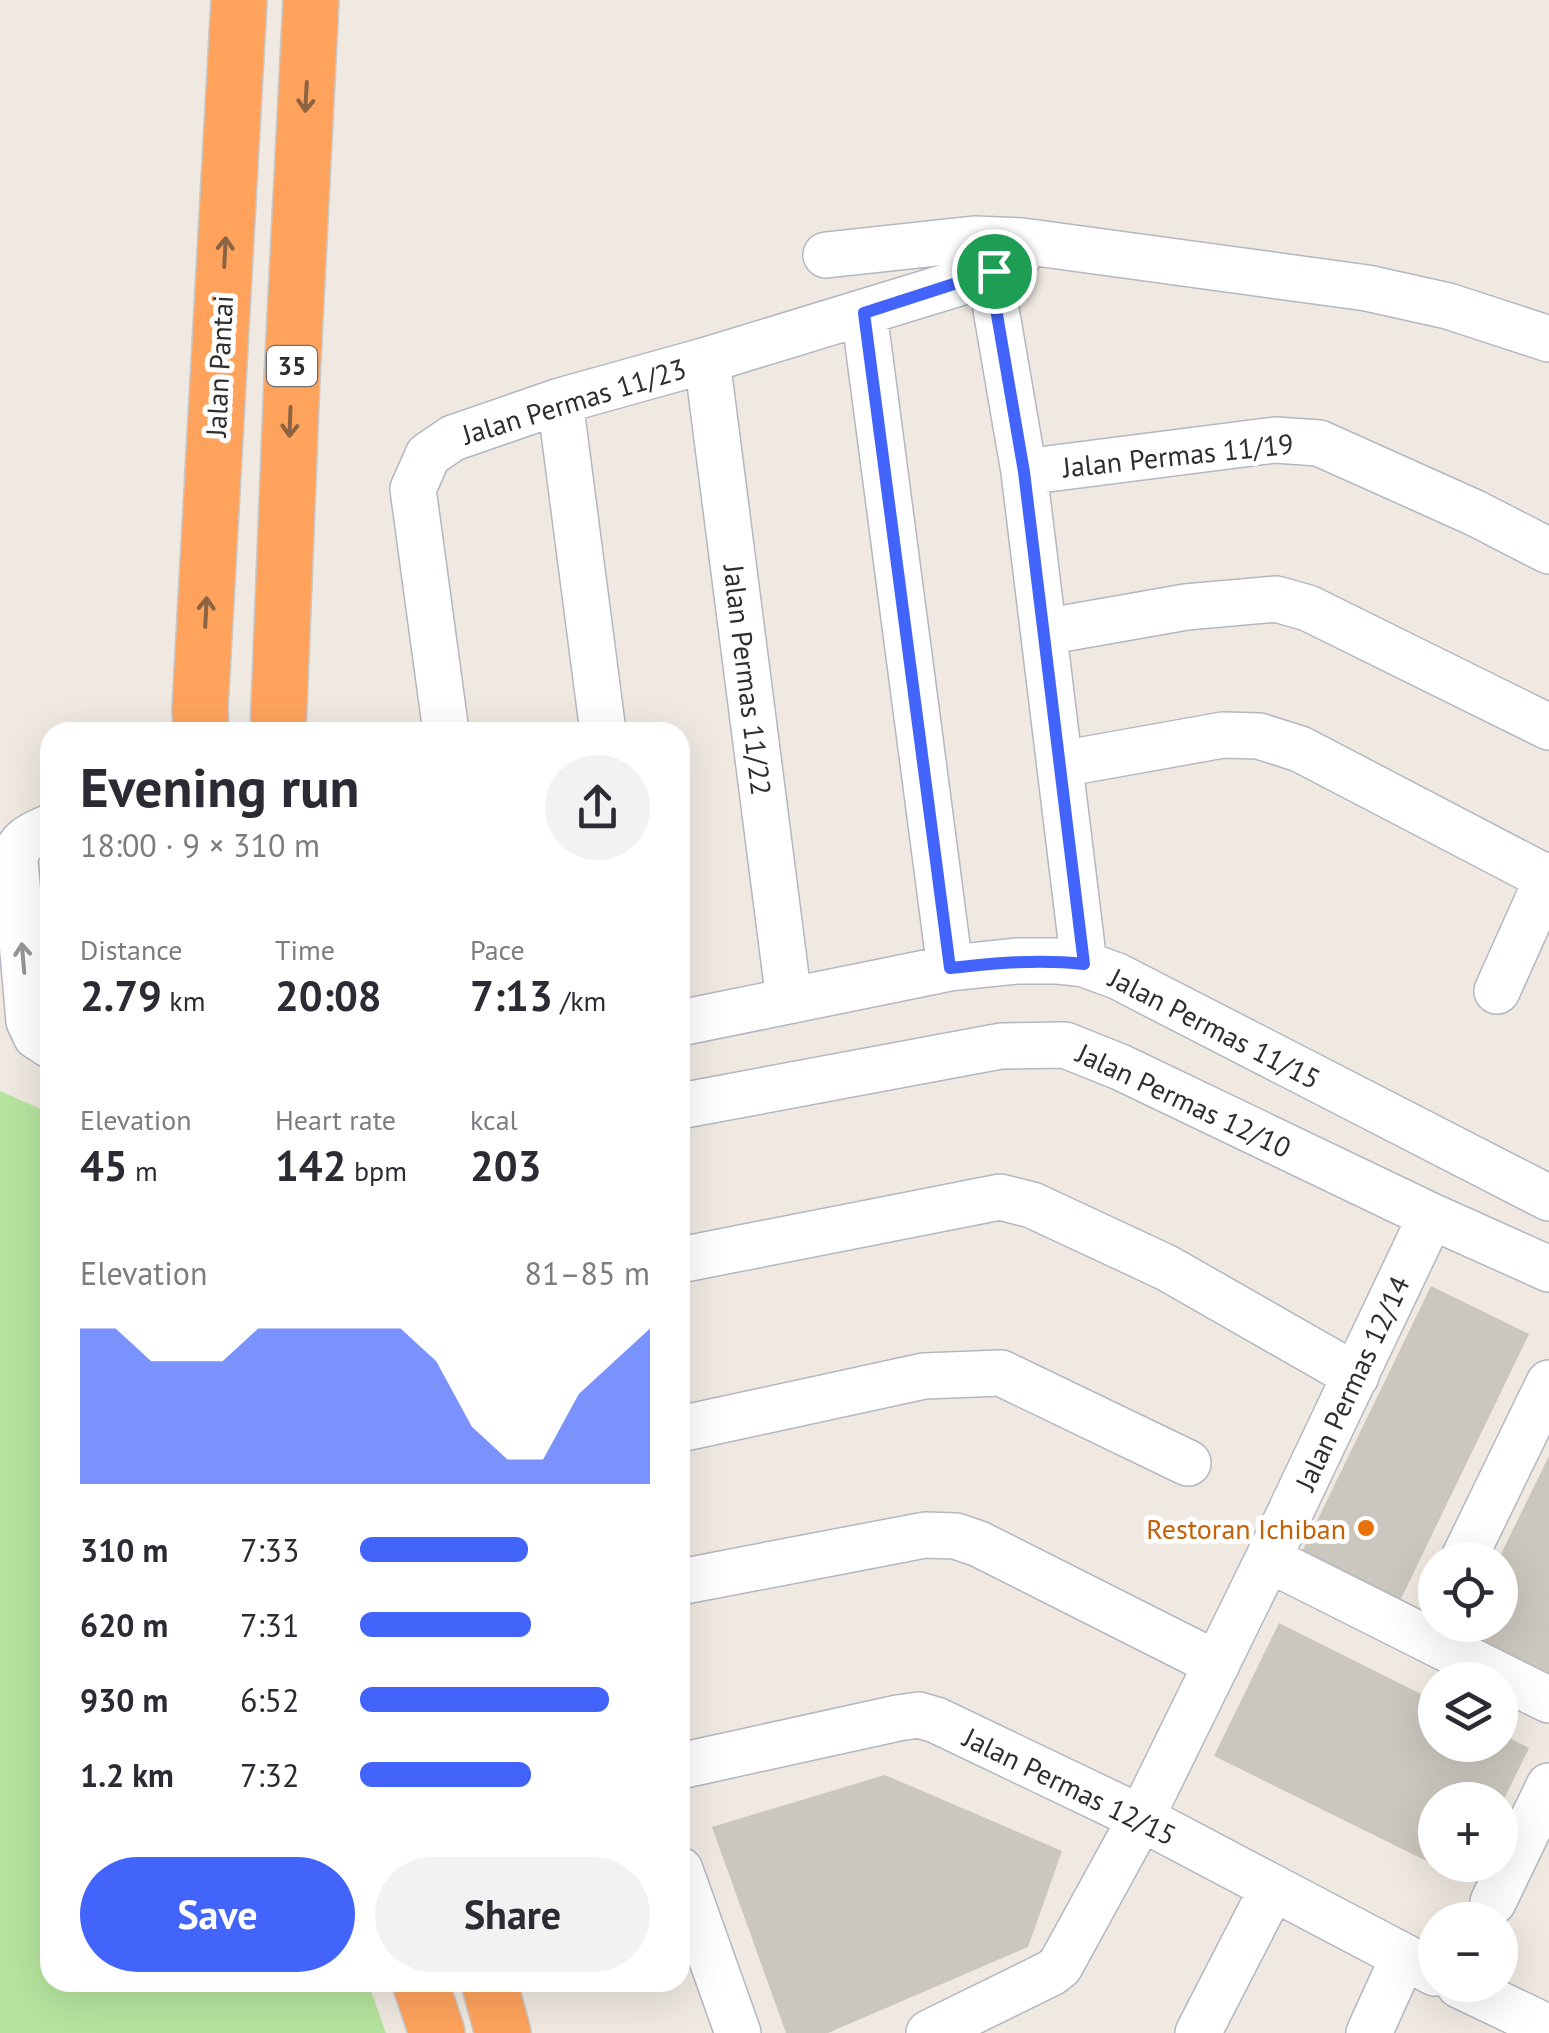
<!DOCTYPE html>
<meta charset="utf-8">
<style>
body{margin:0;font-family:"PT Sans",sans-serif;background:#f2f2f3;color:#2b2b33;height:100vh;display:flex;flex-direction:column;font-size:38px;white-space:nowrap}
*{box-sizing:border-box;margin:0}
p{font-size:32px;color:#7c7c81}
.icon{flex:none;width:55px;height:55px;fill:none;stroke:currentColor;stroke-width:2;stroke-linecap:round;stroke-linejoin:round}
.map{position:relative;flex:1;overflow:hidden}
.details{position:absolute;left:40px;top:722px;width:650px;height:1270px;display:flex;flex-direction:column;background:#fff;border-radius:30px;box-shadow:0 10px 40px #0002}
.details>*{flex:none}
.fabs{position:absolute;left:1418px;top:1542px;display:grid;gap:20px}
.fabs a{display:grid;place-items:center;width:100px;height:100px;border-radius:50%;background:#fff;box-shadow:0 10px 40px #0002;font-size:50px}
.pin{position:absolute;display:grid;place-items:center;width:85px;height:85px;color:#fff;margin:-42px;border:5px solid #fff;border-radius:50%;box-shadow:0 2px 10px #0007}
.round{display:grid;place-items:center;flex:none;width:105px;height:105px;border-radius:52px;background:#f2f2f3}
.summary{display:flex;align-items:center;justify-content:space-between;height:170px;padding:0 40px}
h1{font-size:55px;font-weight:700;line-height:75px}
.figures{display:grid;grid-template-columns:repeat(3,1fr);gap:15px;height:170px;padding:10px 40px}
.figures div{display:grid;align-content:center}
.figures b{font-size:42px;font-weight:700}
.figures small{font-size:28px;font-weight:400}
.figures p{font-size:28px}
.chart{height:280px;padding:20px 40px}
.chart p{display:flex;justify-content:space-between}
.chart svg{width:100%;height:180px;margin-top:10px;fill:#4264fb;opacity:.7}
.primary-button{display:flex;gap:20px;margin-top:auto;padding:20px 40px}
.primary-button a{flex:1;height:115px;border-radius:60px;background:#4264fb;color:#fff;font-size:40px;font-weight:700;line-height:115px;text-align:center}
.primary-button a+a{background:#f2f2f3;color:#2b2b33}
ul{padding:0 40px;list-style:none;font-size:32px}
li{display:grid;grid-template-columns:160px 120px 1fr;align-items:center;height:75px}
li i{height:25px;border-radius:12px;background:#4264fb}
.map>svg:first-child{display:block}
</style>
<div class="map">
<svg width="1549" height="2033" viewBox="0 0 1549 2033">
<rect width="100%" height="100%" fill="#efe9e1"/>
<path fill="#b6e59e" d="M0,1091L50,1113V1982L368,1983L386,2033H0Z"/>
<path fill="#cbc7bf" d="M1431,1286L1529,1334L1398,1605L1300,1556Z
M1549,1456V1679L1462,1635L1467,1625H1500L1498,1560Z
M1279,1623L1435,1701V1745H1500V1733L1529,1748L1500,1807V1800H1435V1865H1472L1465,1880L1214,1756Z
M885,1775L1062,1851L1028,1947L828,2033H786L712,1827Z"/>
<g fill="none" stroke-linecap="round" stroke-linejoin="round">
<defs>
<path id="minor" d="M1022,241L1367,288L1448,306L1549,339
M994,271L996,309L1024,472L1084,964
M864,313L950,968
M707,360L789,1000
M560,401L603,732
M1024,472L1275,440L1319,443L1475,513L1549,551
M1044,632L1186,607L1276,599L1308,608L1549,727
M446,732L413,489L428,455L453,438L560,401L707,360L1008,268L1018,257L1022,241L974,239L826,255
M1061,764L1223,735L1259,736L1300,749L1547,878
M50,827C32,835 17,840 15,861L29,1021L36,1036L50,1045
M1497,991L1549,875
M680,1023L950,968L1016,961H1056L1084,964L1117,976L1549,1198
M680,1106L1001,1046L1065,1045L1120,1067L1431,1216L1549,1269
M680,1260L1000,1197L1032,1205L1167,1268L1356,1376
M680,1429L924,1376L1001,1373L1188,1463
M1268,1559L1549,1700
M1463,1560L1549,1383
M680,1582L925,1535L956,1536L979,1544L1217,1664
M680,1766L898,1718L919,1715L936,1720L1141,1818L1435,1973
M680,1870L738,2033
M1493,1902L1549,1786
M1459,1985L1549,2028
M929,2033L1051,1973L1060,1966L1141,1818L1268,1559L1431,1216
M1198,2033L1272,1889
M1369,2033L1403,1958"/>
<path id="highway" d="M201,732L200,709L239,0
M278,732L292,378L311,0
M420,1982L437,2033
M489,1982L503,2033"/>
</defs>
<use href="#minor" stroke="#b4b7c1" stroke-width="48"/>
<use href="#highway" stroke="#c9c9c9" stroke-width="58"/>
<use href="#minor" stroke="#fff" stroke-width="45"/>
<use href="#highway" stroke="#ffa35c" stroke-width="55"/>
</g>
<defs><path id="oneway-shaft" d="M-6 0H5M1.5-3L5.5 0L1.5 3" fill="none" stroke-width="1.6" stroke-linecap="round" stroke-linejoin="round" transform="scale(2.5)"/></defs>
<g stroke="#8c6343">
<use href="#oneway-shaft" transform="translate(306 97) rotate(93)"/>
<use href="#oneway-shaft" transform="translate(225 252) rotate(-87)"/>
<use href="#oneway-shaft" transform="translate(290 422) rotate(92)"/>
<use href="#oneway-shaft" transform="translate(206 612) rotate(-87)"/>
</g>
<use stroke="#969696" href="#oneway-shaft" transform="translate(23 958) rotate(-95)"/>
<g fill="none" stroke-linecap="round" stroke-linejoin="round">
<defs>
<path id="route" d="M994,271L996,309L1024,472L1084,964C1039,959 995,963 950,968L864,313Z"/>
</defs>
<use href="#route" stroke="#fff" stroke-width="20"/>
<use href="#route" stroke="#4264fb" stroke-width="12"/>
</g>
<circle fill="#e8710a" stroke="#fff" stroke-width="4" cx="1366" cy="1528" r="10"/>
<g text-anchor="middle" dominant-baseline="central" stroke-width="10" stroke-linejoin="round" paint-order="stroke">
<rect fill="#fff" stroke="#6d6d6d" stroke-width="2.5" x="267" y="346" width="50" height="40" rx="8"/>
<g font-size="25" font-weight="bold" fill="#2e2e2e">
<text x="292" y="366">35</text>
</g>
<g font-size="28" fill="#2e2e2e" stroke="#fff">
<text transform="translate(219 366) rotate(-87)">Jalan Pantai</text>
<text transform="translate(574 401) rotate(-17)">Jalan Permas 11/23</text>
<text transform="translate(1178 455) rotate(-6)">Jalan Permas 11/19</text>
<text transform="translate(748 680) rotate(83)">Jalan Permas 11/22</text>
<text transform="translate(1215 1028) rotate(27)">Jalan Permas 11/15</text>
<text transform="translate(1184 1100) rotate(25)">Jalan Permas 12/10</text>
<text transform="translate(1352 1383) rotate(-65)">Jalan Permas 12/14</text>
<text transform="translate(1070 1786) rotate(26)">Jalan Permas 12/15</text>
</g>
<g font-size="28" fill="#c56008" stroke="#fff" text-anchor="end">
<text x="1346" y="1528">Restoran Ichiban</text>
</g>
</g>
</svg>
<div class="fabs">
<a><svg class="icon" aria-label="locate" viewBox="0 0 24 24"><circle cx="12" cy="12" r="6"/><path d="M12 2v4M12 18v4M2 12h4M18 12h4"/></svg></a>
<a><svg class="icon" aria-label="layers" viewBox="0 0 24 24"><path d="M12 4l9 5-9 5-9-5zM3 14l9 5 9-5"/></svg></a>
<a>+</a>
<a>−</a>
</div>
<div class="pin" style="left:994px;top:271px;background:#1e9e55"><svg class="icon" aria-label="arrive" viewBox="0 0 24 24"><path d="M6 21V4h12l-3 4 3 4H6"/></svg></div>
<section class="details">
<div class="summary"><div><h1>Evening run</h1><p>18:00 · 9 × 310 m</p></div><a class="round"><svg class="icon" aria-label="share" viewBox="0 0 24 24"><path d="M12 15V3M7 8l5-5 5 5M5 13v7h14v-7"/></svg></a></div>
<div class="figures">
<div><p>Distance</p><b>2.79<small> km</small></b></div>
<div><p>Time</p><b>20:08</b></div>
<div><p>Pace</p><b>7:13<small> /km</small></b></div>
</div>
<div class="figures">
<div><p>Elevation</p><b>45<small> m</small></b></div>
<div><p>Heart rate</p><b>142<small> bpm</small></b></div>
<div><p>kcal</p><b>203</b></div>
</div>
<div class="chart"><p><span>Elevation</span>81–85 m</p>
<svg viewBox="0 0 160 44" preserveAspectRatio="none"><path d="M0 44V6L10 6L20 14L30 14L40 14L50 6L60 6L70 6L80 6L90 6L100 14L110 30L120 38L130 38L140 22L150 14L160 6V44z"/></svg>
</div>
<ul>
<li><b>310 m</b>7:33<i style="width:58%"></i></li>
<li><b>620 m</b>7:31<i style="width:59%"></i></li>
<li><b>930 m</b>6:52<i style="width:86%"></i></li>
<li><b>1.2 km</b>7:32<i style="width:59%"></i></li>
</ul>
<div class="primary-button"><a>Save</a><a>Share</a></div>
</section>
</div>
